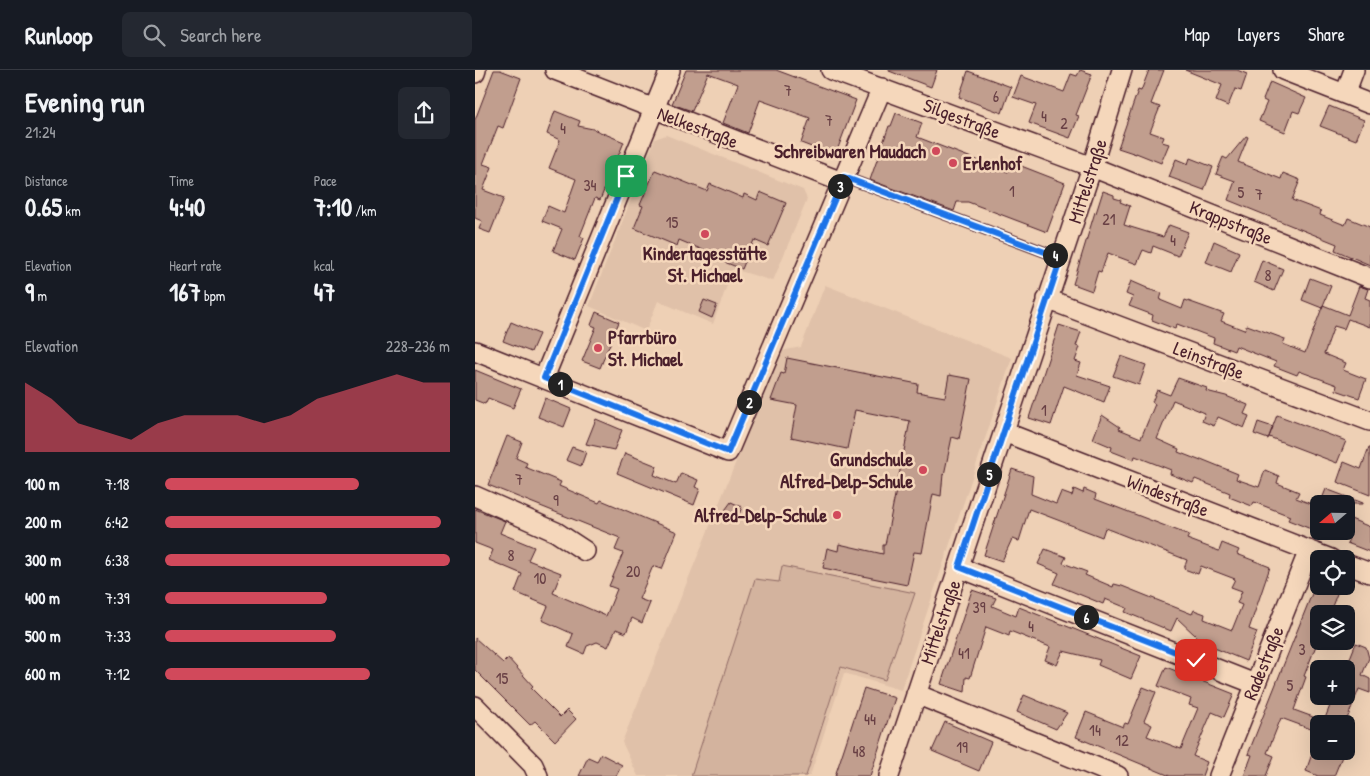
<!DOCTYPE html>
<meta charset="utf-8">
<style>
body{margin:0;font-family:"Patrick Hand",sans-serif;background:#242831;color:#f1f3f6;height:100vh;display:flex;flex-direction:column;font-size:19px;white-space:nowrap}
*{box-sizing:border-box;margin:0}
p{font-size:16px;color:#9ea1a6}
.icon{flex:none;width:28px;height:28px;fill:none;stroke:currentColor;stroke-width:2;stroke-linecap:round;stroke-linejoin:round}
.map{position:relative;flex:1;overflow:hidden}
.sheet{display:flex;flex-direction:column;background:#171b24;width:475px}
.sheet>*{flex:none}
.needle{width:32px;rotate:250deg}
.buttons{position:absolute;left:835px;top:425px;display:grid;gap:10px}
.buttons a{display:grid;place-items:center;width:45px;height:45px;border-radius:8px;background:#171b24;box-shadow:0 5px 20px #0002;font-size:25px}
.pin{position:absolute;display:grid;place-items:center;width:42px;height:42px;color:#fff;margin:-21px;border-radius:10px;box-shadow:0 2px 8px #0006}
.km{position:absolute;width:25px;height:25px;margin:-12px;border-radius:50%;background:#222;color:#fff;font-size:14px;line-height:25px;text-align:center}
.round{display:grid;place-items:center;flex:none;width:52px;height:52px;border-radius:8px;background:#242831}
.headline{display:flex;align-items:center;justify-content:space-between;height:85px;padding:0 25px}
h1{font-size:28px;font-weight:800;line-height:38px}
.metrics{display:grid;grid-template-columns:repeat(3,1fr);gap:8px;height:85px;padding:5px 25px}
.metrics div{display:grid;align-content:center}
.metrics b{font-size:25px;font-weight:800}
.metrics small{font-size:14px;font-weight:400}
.metrics p{font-size:14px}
.chart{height:140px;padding:10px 25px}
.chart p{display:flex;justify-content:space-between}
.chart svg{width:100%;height:90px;margin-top:5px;fill:#d1495b;opacity:.7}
ul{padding:0 25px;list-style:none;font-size:16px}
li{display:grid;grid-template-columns:80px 60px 1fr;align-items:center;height:38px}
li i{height:12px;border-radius:6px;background:#d1495b}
header{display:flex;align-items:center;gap:30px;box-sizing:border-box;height:70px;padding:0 25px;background:#171b24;border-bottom:1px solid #363941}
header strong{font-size:24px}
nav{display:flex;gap:28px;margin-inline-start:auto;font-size:18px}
.search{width:350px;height:45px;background:#242831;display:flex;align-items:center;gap:12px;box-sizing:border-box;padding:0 18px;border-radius:8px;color:#9ea1a6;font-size:19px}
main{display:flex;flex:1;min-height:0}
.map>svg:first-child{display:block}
</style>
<header>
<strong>Runloop</strong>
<div class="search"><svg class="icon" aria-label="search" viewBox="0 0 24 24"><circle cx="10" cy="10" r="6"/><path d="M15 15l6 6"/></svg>Search here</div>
<nav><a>Map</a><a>Layers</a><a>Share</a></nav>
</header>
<main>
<section class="sheet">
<div class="headline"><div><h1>Evening run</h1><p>21:24</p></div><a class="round"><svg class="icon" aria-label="share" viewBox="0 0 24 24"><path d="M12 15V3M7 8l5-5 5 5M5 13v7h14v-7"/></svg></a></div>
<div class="metrics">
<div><p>Distance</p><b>0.65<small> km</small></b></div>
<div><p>Time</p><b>4:40</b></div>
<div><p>Pace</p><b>7:10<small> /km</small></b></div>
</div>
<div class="metrics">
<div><p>Elevation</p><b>9<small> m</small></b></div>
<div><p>Heart rate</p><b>167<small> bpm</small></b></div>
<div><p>kcal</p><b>47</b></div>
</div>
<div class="chart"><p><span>Elevation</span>228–236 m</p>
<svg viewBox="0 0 160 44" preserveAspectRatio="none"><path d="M0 44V10L10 18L20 30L30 34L40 38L50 30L60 26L70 26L80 26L90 30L100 26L110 18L120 14L130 10L140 6L150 10L160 10V44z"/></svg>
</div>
<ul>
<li><b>100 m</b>7:18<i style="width:68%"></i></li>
<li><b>200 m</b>6:42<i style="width:97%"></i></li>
<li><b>300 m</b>6:38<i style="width:100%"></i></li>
<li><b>400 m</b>7:39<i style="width:57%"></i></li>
<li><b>500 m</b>7:33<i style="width:60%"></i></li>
<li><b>600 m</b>7:12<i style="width:72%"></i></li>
</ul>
</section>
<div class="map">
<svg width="895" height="706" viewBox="0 0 895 706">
<rect width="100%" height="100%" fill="#eed0b5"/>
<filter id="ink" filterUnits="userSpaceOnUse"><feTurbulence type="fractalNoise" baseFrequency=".02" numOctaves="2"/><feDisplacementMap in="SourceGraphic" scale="10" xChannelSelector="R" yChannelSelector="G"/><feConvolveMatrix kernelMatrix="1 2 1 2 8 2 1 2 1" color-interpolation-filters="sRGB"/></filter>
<g filter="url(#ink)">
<path fill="#e0c1a9" d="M191,65L328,120L332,129L298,211L258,199L238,254L183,231L171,261L114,236L180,69Z
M350,215L537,288L426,620L369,603L335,706H163L147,672L306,281L326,277Z"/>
<path fill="#d3b39e" stroke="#8e6964" d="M307,496L440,523L410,610L366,597L331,706H216L280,509L304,512Z"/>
<path fill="#c19e8e" stroke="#4a1f2b" d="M19,0H25L46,8L28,58L23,56L8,94L17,97L8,120L29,128L15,163L4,159L7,151L0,148V50Z
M211,0H301L381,30L360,86L326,73L335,48L285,30L273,63L248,53L263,14L233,3L217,41L197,34Z
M414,0H462L456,17L414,1Z
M605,0L617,4L601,45L604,46L595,68L554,53L561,35L538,27L546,6L589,22L596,4L602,6Z
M674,0H689L676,34L685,37L675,62L689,67L687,72L694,74L686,93L661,83V84L643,78L663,20L666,21Z
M710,0H762L772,4L766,21L760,19L753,36L741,31L747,15Z
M493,1L536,17L527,43L484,27Z
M795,12L831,28L824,43L818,41L810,62L784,51L792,32L788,30Z
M854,36L889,50L881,70L845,56Z
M80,41L105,51L103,56L118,59L149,72L125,130L120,128L105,166L109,168L100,190L78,181L87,159L67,151L73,136L89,143L101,109L74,98L85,70L72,64Z
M421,43L447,53L442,67L533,102L536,92L590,113L572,162L493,132H482L479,141L395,110L414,56H416Z
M771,66L773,67L763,92L806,109L808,103L825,110L817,130L846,141L845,145L870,155L873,148L895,157V195L860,180L862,174L753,130L760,111L741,104L748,87L752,89Z
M715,88L738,97L729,120L694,107L701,89L713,94Z
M180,100L232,121L235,114L268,128L269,124L282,130L285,122L311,133L293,176L279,170L267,199L239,188L240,185L204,170L202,176L159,158L168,136L165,135Z
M628,121L639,125V128L646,130L645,132L655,136L649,155L688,167L694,155L713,162L703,186L678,176L676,183L668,180L662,194L633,183L626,202L623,201L617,221L598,214L620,142L621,143Z
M739,171L764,182L756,202L731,192Z
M787,190L808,199L799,221L779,212Z
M835,208L856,216L847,238L827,230Z
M656,211L672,218V219L687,223L685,230L707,239L710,230L749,244L746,251L769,260L772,255L810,269L808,274L830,283L848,235L873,245L884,216L893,219L890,228L895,230V257L873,249L869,259L859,256L849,284L871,293L868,300L891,309L884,328L861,320L862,315L824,301L822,305L799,296L801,292L761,276L759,281L738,273L739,268L702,254L700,259L677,250L678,245L654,236L658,227L651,224Z
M229,230L242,235L237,248L224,242Z
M121,242L144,252L125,298L107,291L121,257L116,255Z
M36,252L64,264L56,282L28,271Z
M584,255L606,262L601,276L605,277L600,291L606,293L602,305L635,316L629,332L589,316L576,355L554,348Z
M646,286L671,295L664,315L638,306Z
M312,288L443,314L442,322L470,327L474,305L496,309L484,369L477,367L469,405L468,404L466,426L458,424L447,483L439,482L432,515L348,498L352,478L363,481L364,474L408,484V475H410L435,351L380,340L372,379L316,367L322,335L296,330L306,303L309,304Z
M0,300L46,319L38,338L13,328L10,334L0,330Z
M703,308L732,318L731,321L751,326L773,335L769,344L774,346L769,358L743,347L739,356L727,351L730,343L698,330L682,369L704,379L703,382L726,391V389L763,404L761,409L784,417L790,400L804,406L802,413L824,422L821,428L844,437L836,459L813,450L815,446L779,432L777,436L754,427L755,423L720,409L718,413L695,404L696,400L660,386L659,390L636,381L637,377L618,369L627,345L645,357L644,359L666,368L680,334L677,332L682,320L695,325Z
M70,328L96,339L89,357L63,347Z
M802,345L871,371L862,393L794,367Z
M121,349L147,360L139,380L111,374Z
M783,352L798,357L793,369L779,364Z
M32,366L47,372L41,388L52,393L50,397L86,412L84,416L124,433L126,430L202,462L187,499L178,496L164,529L175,533L167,553L157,548L151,563L141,559L133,577L122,572L112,576L109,584L93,577L98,564L67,550L73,536L40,522L47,504L14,490L18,480L0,473V439L30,451L25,463L59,477L53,490L86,503L78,523L131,546L142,519L134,516L148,483L140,480L145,468L13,415Z
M97,377L111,382L106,396L91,390Z
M894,377H895V425L862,412L869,392L886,399Z
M150,383L182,396L179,405L201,414L206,403L223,410L220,417L225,419L219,435L142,403Z
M537,399L558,406L556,424L581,434L586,422L597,426L599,419L608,423L609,419L621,424L620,429L714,465L712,469L744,481L747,473L764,480L762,484L795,497L774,559L782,562L771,591L720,570L721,566L702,548L696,561L650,542L652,538L630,529L628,534L579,514L584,503L563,494L570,479L591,487L588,493L612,502L610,505L638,517L639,514L647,516L717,544L719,540L730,544L729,549L757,560L767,535L762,533L767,521L756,517L760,509L726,496L723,504L709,499L712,490L630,458L627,467L554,439L544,471L537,469L527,491L509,485Z
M851,419L888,433V434H845Z
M256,432L267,437L262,449L248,443Z
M871,447L895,457V482L872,473L874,469L871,468Z
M840,516H865L854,544H844V568L829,606L831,607L819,640L849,651L858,628L871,633V598L881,573L891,577L894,588L887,605L895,609V623L884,619L870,654H844V662L806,648L792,683L799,686L791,706H769L777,685L773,684Z
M497,520L521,528L517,536L541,546L544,537L666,586L656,609L623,595L625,590L588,581L582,595L570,590L575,577L535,561L534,566L511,557L495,608L491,607L490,622L466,614Z
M0,568L28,593L33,588L58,616L56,618L85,647L92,640L101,649L80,671L60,651L55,655L0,600Z
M691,597L759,624L749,647L737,642L718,686L732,692L727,706H695L601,667L611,642L648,657L650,653L653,654L668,617L681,622L669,651L677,655L672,666L706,679L723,638L714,635L716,629L683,616Z
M389,618L420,628L395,706H360Z
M549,625L568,633L592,643L581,659L542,642Z
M470,652L516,672L504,701L457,681Z
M838,681H861L868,684L859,706H843L831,701Z
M126,684L147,695L141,706H104L113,687L122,691Z"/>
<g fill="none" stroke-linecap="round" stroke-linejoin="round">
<defs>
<path id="lane" d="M369,107L586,188"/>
<path id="street" d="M80,0L367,112
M356,0L617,97L895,208
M808,0L895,34
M0,3L1,0
M870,24L879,0
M572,229L895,351
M0,281L253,382L407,18
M69,308L195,0
M529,362L856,489
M0,426L81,462L110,481
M871,494L895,503
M483,497L780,614
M441,624L643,706
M0,636L58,695L63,706
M414,706L617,97L647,0
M744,706L834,480"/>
</defs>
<use href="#lane" stroke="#4a1f2b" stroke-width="12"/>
<use href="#street" stroke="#4a1f2b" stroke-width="22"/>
<use href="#lane" stroke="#f5d7bb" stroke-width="9"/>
<use href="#street" stroke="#f5d7bb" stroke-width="19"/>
</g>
</g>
<g fill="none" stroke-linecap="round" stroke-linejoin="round" filter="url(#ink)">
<defs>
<path id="route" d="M151,106L69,308L253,382L369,107L586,188L484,497L721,590"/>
</defs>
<use href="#route" stroke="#fff" stroke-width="10"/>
<use href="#route" stroke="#1a73e8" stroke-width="6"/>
</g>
<g fill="#d1495b" stroke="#f5d7bb" stroke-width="2">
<circle cx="461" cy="81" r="5"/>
<circle cx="478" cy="93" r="5"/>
<circle cx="230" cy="164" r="5"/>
<circle cx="123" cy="278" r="5"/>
<circle cx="448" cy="400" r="5"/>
<circle cx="362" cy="445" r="5"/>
</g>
<g text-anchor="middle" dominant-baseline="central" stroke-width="5" stroke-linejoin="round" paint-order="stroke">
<g font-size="16" fill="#683f44">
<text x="313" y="20">7</text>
<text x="521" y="26">6</text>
<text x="569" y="46">4</text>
<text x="354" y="50">7</text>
<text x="589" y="53">2</text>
<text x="88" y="58">4</text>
<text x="115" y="115">34</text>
<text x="537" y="121">1</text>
<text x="766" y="122">5</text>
<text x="784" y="124">7</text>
<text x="634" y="149">21</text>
<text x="197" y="152">15</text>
<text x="698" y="170">4</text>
<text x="793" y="205">8</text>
<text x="569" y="340">1</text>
<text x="44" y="409">7</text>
<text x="81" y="430">9</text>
<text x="36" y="485">8</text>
<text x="158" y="501">20</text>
<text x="65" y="508">10</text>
<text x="504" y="537">39</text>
<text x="556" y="556">4</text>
<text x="827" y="579">3</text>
<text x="489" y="583">41</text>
<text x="27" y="608">15</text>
<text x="815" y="615">5</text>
<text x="395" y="649">44</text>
<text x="620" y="660">14</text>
<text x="647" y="670">12</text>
<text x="487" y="677">19</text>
<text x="384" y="681">48</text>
</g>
<g font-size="19" fill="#4a1f2b" stroke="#f5d7bb">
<text transform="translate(487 48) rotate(21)">Silgestraße</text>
<text transform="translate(223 57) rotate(21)">Nelkestraße</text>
<text transform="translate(612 111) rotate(-72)">Mittelstraße</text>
<text transform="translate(756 152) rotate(22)">Krappstraße</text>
<text transform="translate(734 290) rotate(21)">Leinstraße</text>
<text transform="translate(693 425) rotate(21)">Windestraße</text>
<text transform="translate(465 552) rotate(-71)">Mittelstraße</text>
<text transform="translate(788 593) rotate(-68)">Radestraße</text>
</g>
<g font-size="19" font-weight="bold" fill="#4a1f2b" stroke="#f5d7bb" text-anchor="end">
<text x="451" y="81">Schreibwaren Maudach</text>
<text x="488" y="93" text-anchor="start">Erlenhof</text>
<text x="230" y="183" text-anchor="middle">Kindertagesstätte<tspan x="230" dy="22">St. Michael</tspan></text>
<text x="133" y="267" text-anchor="start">Pfarrbüro<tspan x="133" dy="22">St. Michael</tspan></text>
<text x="438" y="389">Grundschule<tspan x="438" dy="22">Alfred-Delp-Schule</tspan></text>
<text x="352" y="445">Alfred-Delp-Schule</text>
</g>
</g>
</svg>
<div class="buttons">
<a><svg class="needle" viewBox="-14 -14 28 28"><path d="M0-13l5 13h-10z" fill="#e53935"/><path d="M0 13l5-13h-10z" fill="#9ea1a6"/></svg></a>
<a><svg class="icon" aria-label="locate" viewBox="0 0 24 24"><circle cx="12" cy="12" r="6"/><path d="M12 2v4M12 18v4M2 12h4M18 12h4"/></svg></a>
<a><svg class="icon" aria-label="layers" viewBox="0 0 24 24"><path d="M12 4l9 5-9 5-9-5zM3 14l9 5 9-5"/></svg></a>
<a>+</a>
<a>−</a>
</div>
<div class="pin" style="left:151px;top:106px;background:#1e9e55"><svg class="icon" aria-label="arrive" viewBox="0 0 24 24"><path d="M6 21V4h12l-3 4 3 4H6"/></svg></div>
<div class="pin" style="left:721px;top:590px;background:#d93025"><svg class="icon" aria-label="check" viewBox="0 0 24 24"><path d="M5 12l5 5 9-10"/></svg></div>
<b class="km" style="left:85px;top:314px">1</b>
<b class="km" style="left:274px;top:332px">2</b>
<b class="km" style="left:365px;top:116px">3</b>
<b class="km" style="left:580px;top:185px">4</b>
<b class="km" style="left:514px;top:404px">5</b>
<b class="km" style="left:611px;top:547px">6</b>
</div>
</main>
